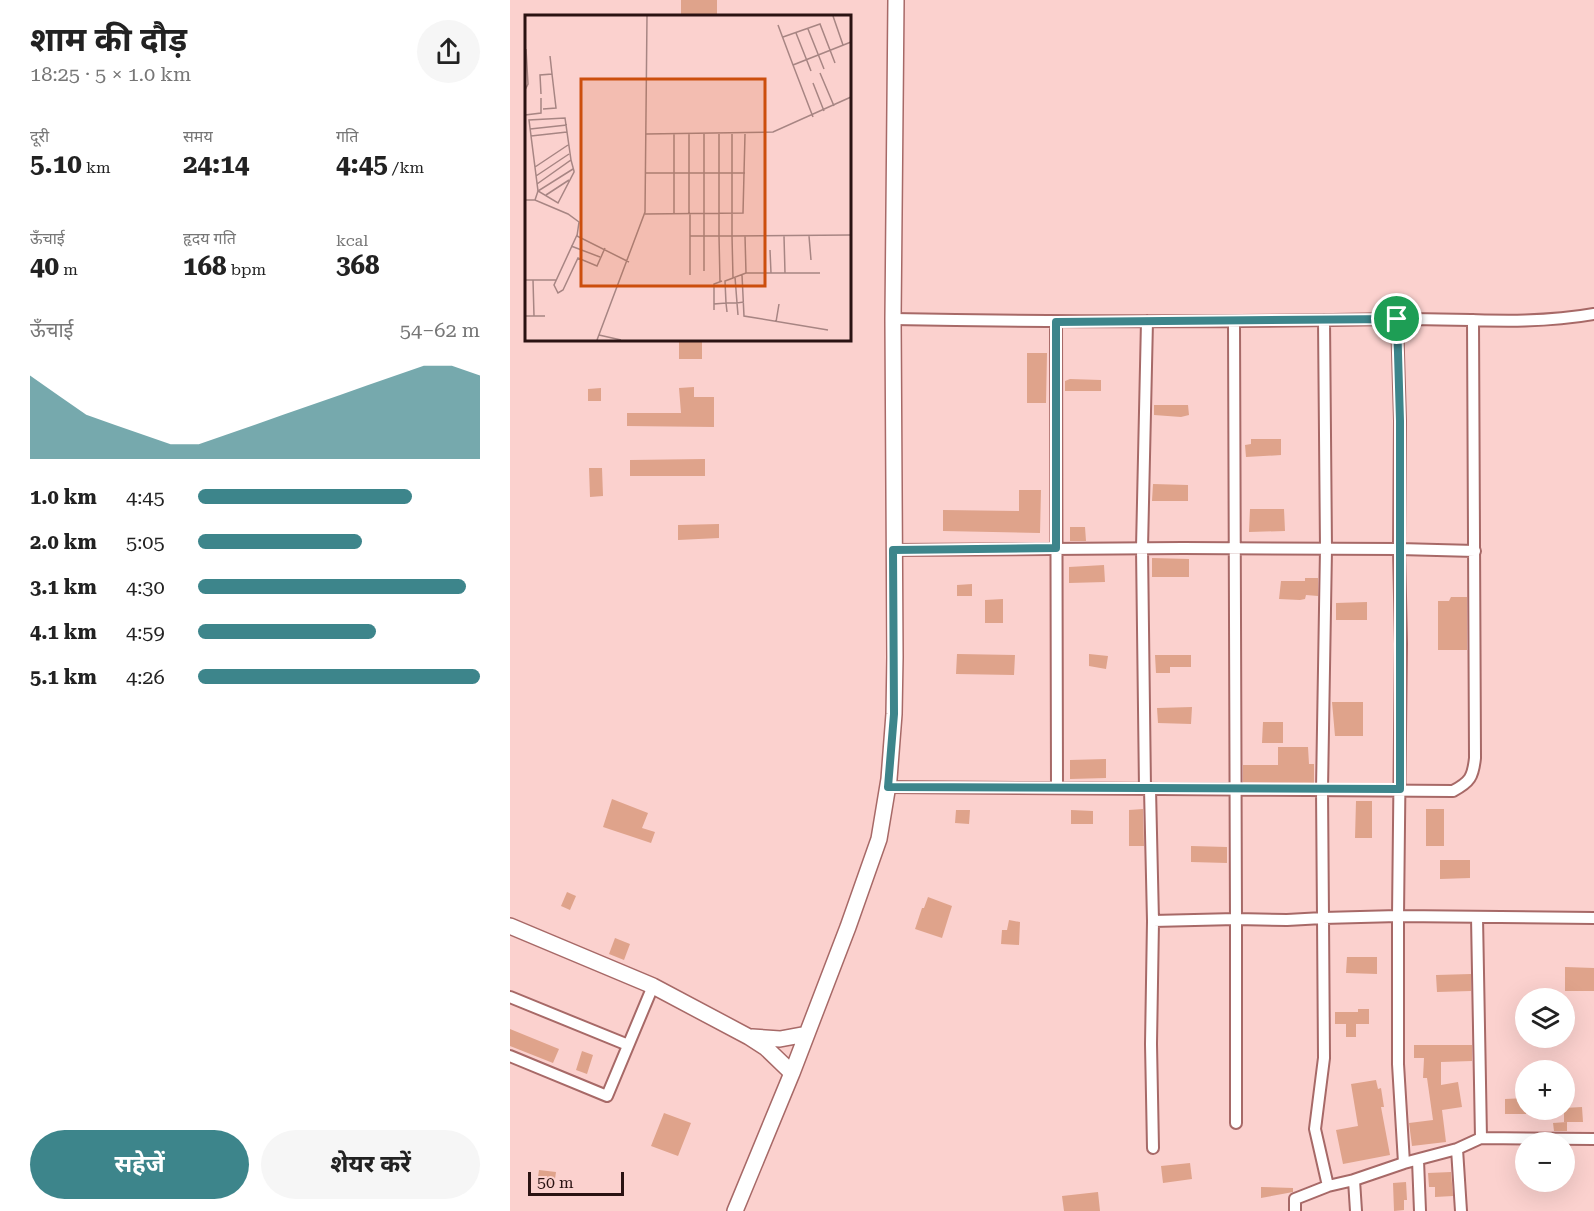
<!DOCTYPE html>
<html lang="hi">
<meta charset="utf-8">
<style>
body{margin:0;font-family:"Roboto Serif","Noto Sans Devanagari",serif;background:#f6f6f6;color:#222;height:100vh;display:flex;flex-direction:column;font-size:22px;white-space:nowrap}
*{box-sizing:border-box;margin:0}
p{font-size:20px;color:#767676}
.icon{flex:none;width:33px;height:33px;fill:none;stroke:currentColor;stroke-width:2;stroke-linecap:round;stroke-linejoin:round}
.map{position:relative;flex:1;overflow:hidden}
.side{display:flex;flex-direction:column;background:#fff;width:510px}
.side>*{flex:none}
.controls{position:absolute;left:1005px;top:988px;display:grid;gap:12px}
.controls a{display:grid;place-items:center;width:60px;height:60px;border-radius:50%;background:#fff;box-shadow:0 6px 24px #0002;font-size:30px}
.scale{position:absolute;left:18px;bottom:15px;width:96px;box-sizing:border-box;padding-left:6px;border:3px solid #2a1212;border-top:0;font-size:16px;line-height:21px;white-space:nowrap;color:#2a1212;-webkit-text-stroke:4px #fbd1ce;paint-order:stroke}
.pin{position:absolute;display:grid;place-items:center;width:51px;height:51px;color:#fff;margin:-26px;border:3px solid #fff;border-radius:50%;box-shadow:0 2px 6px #0007}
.round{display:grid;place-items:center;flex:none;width:63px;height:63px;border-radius:32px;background:#f6f6f6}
.summary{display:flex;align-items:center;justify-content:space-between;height:102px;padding:0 30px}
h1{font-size:33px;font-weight:700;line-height:45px}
.figures{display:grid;grid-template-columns:repeat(3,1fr);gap:9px;height:102px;padding:6px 30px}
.figures div{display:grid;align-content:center}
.figures b{font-size:26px;font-weight:700}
.figures small{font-size:16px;font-weight:400}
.figures p{font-size:16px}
.chart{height:168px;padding:12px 30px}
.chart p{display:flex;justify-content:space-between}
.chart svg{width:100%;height:108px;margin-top:6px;fill:#3d858b;opacity:.7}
.button{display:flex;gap:12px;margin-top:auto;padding:12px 30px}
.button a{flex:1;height:69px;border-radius:36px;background:#3d858b;color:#fff;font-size:24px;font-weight:700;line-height:69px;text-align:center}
.button a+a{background:#f6f6f6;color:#222}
ul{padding:0 30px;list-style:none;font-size:20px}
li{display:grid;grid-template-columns:96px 72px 1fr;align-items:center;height:45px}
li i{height:15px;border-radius:8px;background:#3d858b}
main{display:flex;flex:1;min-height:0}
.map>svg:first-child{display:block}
</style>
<main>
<section class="side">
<div class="summary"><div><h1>शाम की दौड़</h1><p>18:25 · 5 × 1.0 km</p></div><a class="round"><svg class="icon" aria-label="share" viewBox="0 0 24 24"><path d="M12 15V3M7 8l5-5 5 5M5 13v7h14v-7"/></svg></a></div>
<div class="figures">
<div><p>दूरी</p><b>5.10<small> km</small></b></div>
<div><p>समय</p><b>24:14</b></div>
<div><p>गति</p><b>4:45<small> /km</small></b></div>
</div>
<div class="figures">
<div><p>ऊँचाई</p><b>40<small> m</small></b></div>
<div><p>हृदय गति</p><b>168<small> bpm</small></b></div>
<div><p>kcal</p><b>368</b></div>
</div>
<div class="chart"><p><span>ऊँचाई</span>54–62 m</p>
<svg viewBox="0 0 160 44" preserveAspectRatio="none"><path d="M0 44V10L10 18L20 26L30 30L40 34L50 38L60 38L70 34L80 30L90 26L100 22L110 18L120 14L130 10L140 6L150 6L160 10V44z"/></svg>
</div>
<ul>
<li><b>1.0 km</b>4:45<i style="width:76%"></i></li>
<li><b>2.0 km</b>5:05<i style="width:58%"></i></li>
<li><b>3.1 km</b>4:30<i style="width:95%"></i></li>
<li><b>4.1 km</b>4:59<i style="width:63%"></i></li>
<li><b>5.1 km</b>4:26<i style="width:100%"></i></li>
</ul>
<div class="button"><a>सहेजें</a><a>शेयर करें</a></div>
</section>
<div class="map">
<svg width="1084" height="1211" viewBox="0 0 1084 1211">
<rect width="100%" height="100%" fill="#fbd1ce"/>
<path fill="#dfa38b" d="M171,0H207V16H171Z
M169,339H192V359H169Z
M517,353H537L536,403H517Z
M560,379L591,380V391H555V381Z
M184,387V397H204V427L117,426V413H171L169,388Z
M91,388V401H78V389Z
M644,405H678L679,415L671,417L644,415Z
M741,439H771V455L736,457L735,445L741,444Z
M195,459V476H120V460Z
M79,468H92L93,496L80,497Z
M643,484L678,485V501H642Z
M509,490H531L530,533L433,531V510L509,511Z
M740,509H774L775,531L739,532Z
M209,524V538L168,540V525Z
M560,527H575L576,541H560Z
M642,558L679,559V577H642Z
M594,565L595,582L559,583V567Z
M795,578H808V596L796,595L795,599L790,600L769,599L771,581H795Z
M462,584V596H447V585Z
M941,597H957V650H928V601H939Z
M493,599V623H475V600Z
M857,602V620H826V603Z
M447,654L505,655L504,675L446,674Z
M579,654L598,656L596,669L579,666Z
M645,655H681V667H660V673H646Z
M822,702H853V736H825Z
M682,707L681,724L648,723L647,708Z
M753,722H773V743H752Z
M768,747H798L799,764H804V783L733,782V765H768Z
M596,759V778L560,779V760Z
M102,799L138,813L132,828L145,832L141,843L93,827Z
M846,801H862V838H845Z
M633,809L634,846H619V810Z
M916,809H934V846H916Z
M446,810H460L459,824L445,823Z
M561,810L583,811V824H561Z
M681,846L717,847V863L681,862Z
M930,860H960V878L930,879Z
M57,892L66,896L60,910L51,906Z
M418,897L442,906L432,938L405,929L412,908H414Z
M499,920L510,922L509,945L491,944L492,930H497Z
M105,938L120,944L114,960L99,954Z
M837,957H867V974L836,973Z
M1055,967L1084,968V991H1055Z
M961,974V991L927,992L926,975Z
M848,1009H859V1024H846V1037H836V1024H825V1012H848Z
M0,1029L49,1049L43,1063L0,1046Z
M904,1045H962V1061L931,1062V1085L948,1082L952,1107L932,1110L936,1142L902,1146L899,1123L923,1120L917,1078H913L914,1058H904Z
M72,1051L83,1055L77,1074L66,1070Z
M866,1080L868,1089L871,1088L874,1107H871L880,1155L833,1164L826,1130L848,1126L841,1084Z
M1016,1098V1114H995V1099Z
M1072,1107L1073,1122H1054V1108Z
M154,1113L181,1123L168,1156L141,1146Z
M1057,1122V1131H1044L1043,1123Z
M680,1163L682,1179L653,1183L651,1166Z
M29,1170L46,1172L44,1186L27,1184Z
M941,1172L943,1196L925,1197V1187H919L918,1173Z
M896,1182L897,1200H894V1210L884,1211L883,1183Z
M751,1187L783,1188V1192L751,1198Z
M588,1192L590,1211H554L552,1196Z"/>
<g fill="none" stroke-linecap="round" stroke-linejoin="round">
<defs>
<path id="street" d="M383,319C550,322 717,322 884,319C950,318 1018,326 1084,314
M887,319L890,421L889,549L965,551
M546,322L547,788
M383,550L673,548L889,549L891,644L888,916L1084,918
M378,787L943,791C960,782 963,777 965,758L963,320
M635,789L632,548L637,321
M640,789L643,921L726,919L724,322
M967,917L971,1138L1084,1139
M0,997L118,1045
M0,1056L97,1096L143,986
M726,1123V919L777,920L813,918L812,789L816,549L814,320
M643,1148L641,1044L643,921
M947,1149L951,1211
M908,1160L910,1211
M818,1186L805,1129L814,1058L813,918L888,916V1064L894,1163L947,1149L971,1138
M785,1211V1199L818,1186L844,1180
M846,1211L844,1180L894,1163"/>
<path id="secondary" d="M0,926L143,986L239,1037L256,1048L282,1073
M242,1037L270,1039L297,1034
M225,1211L282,1073L338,927L369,839L379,779L384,714L385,657L383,319L386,0"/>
</defs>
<use href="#street" stroke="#a76967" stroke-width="14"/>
<use href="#secondary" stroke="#a76967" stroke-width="18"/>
<use href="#street" stroke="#fff" stroke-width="10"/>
<use href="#secondary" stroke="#fff" stroke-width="15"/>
</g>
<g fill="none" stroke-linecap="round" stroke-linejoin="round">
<defs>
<path id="route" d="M887,319L890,421V789L378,787L384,714L383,550L546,548V322Z"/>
</defs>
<use href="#route" stroke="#fff" stroke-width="12"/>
<use href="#route" stroke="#3d858b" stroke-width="8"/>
</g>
<g transform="translate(15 15)">
<rect width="326" height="326" fill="#fbd1ce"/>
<path fill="none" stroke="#a78583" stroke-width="1.5" d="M308,1L318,30M253,10L268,50M283,14L299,54M271,18L286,56M258,22L295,9L310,48M295,58L309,91M288,68L299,96M0,75L3,69L1,34M16,79L15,60L27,59L25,41M18,94L31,93L27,59M0,100L16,98V83M288,102L268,50L326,27M5,114L42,110M121,119L248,117L326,82M149,119V199M207,119V158H220M6,121L42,117M10,152L43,130M121,158H207V221L326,220M11,161L44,139M12,169L46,145L49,156V157L33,188L13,176L48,154M21,180L44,165M0,185H10L43,199L54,207L52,221L104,247M10,185L13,176L4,105L40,103L46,145M164,198V119M120,199L218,198L220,119M165,199V221H179V119M52,220L29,270L33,278L38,275L53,243L72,251L80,233M220,221L221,258H260M259,221L260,258H295M284,221L286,245M46,231L75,242M245,235L246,258M179,256V221H194V119M165,260V221M217,260L219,301L303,315M210,262L212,288L219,287M208,263L200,266L201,288H212L213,300M0,265H31M8,265L9,301M195,267L194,221H207L208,263L221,258M189,289V269L197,266M189,295V289L201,288L202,297M0,301H20M251,307L254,289M74,320L96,325M72,325L120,197L122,1"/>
<path fill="#cc4e0d" fill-opacity="0.15" stroke="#cc4e0d" stroke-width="3" d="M56,64H240V271H56Z"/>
<rect width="326" height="326" fill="none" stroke="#2a1212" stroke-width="3"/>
</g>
</svg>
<div class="controls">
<a><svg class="icon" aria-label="layers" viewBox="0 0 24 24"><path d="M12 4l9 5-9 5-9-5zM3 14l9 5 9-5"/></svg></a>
<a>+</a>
<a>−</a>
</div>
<div class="scale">50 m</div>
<div class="pin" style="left:887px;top:319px;background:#1e9e55"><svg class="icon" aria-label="arrive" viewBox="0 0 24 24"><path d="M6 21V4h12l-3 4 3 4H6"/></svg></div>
</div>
</main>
